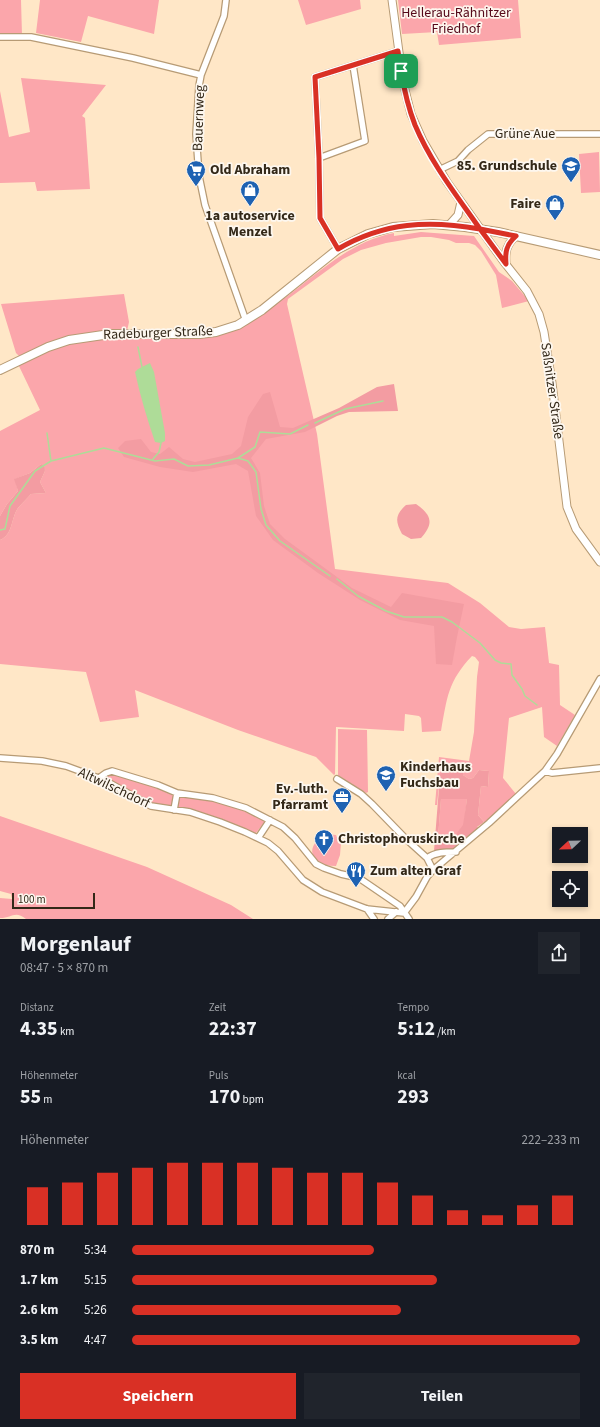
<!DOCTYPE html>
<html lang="de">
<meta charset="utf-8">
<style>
body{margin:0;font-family:"Source Sans 3",sans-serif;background:#20242c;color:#f1f3f6;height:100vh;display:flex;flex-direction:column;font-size:15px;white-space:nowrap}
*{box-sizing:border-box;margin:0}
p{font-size:13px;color:#9ea1a6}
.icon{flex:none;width:22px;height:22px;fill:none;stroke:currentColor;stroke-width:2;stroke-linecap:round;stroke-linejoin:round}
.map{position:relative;height:919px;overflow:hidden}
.details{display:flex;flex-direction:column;background:#171b24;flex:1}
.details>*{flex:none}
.needle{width:26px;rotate:248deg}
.tools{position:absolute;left:552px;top:827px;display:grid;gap:8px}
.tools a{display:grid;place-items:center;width:36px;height:36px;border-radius:0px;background:#171b24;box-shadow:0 2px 6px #0003;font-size:20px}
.scale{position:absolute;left:12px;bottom:10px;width:83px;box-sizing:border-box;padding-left:4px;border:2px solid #332818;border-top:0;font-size:11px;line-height:14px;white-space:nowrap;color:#332818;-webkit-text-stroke:3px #fdf7ef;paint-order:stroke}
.pin{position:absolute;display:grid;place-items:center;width:34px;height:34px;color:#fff;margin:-17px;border-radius:8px;box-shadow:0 2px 6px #0006}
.round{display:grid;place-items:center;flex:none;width:42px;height:42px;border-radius:0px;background:#20242c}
.summary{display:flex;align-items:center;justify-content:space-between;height:68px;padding:0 20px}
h1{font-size:22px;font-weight:700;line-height:30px}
.figures{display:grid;grid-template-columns:repeat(3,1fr);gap:6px;height:68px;padding:4px 20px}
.figures div{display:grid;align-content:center}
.figures b{font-size:20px;font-weight:700}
.figures small{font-size:11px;font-weight:400}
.figures p{font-size:11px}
.chart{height:112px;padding:8px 20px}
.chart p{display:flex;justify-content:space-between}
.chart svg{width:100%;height:72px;margin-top:4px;stroke:#d93025;stroke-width:6}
.action{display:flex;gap:8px;margin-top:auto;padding:8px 20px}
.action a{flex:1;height:46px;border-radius:0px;background:#d93025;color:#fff;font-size:16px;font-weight:700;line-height:46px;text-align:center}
.action a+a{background:#20242c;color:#f1f3f6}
ul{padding:0 20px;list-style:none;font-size:13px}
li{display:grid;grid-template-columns:64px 48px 1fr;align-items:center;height:30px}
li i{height:10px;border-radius:5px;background:#d93025}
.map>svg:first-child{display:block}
</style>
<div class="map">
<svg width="600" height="919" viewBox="0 0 600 919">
<rect width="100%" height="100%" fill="#ffe7c7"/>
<path fill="#fba6ab" d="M0,0H21L22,35L0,36Z
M40,0H159L154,34L88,16L81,42L36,33Z
M298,0H360L361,9L306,25Z
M398,0H518L521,38L439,45L437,32L402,34Z
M21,78L106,85L82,116L85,118L90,189L37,191L35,182L0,183V91L9,137L30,132Z
M599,152L600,192L581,193L579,154Z
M421,232L474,236L499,272L512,281L529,301L502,308L496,275L481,251L475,245L469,243H456L449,240L431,237H421L386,243L361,250L343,259L288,299L287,304L317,434L335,569L448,583L480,603L509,627L521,629L545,627L549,663L559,665L560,705L575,715L557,746L544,737L542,707L509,718L503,778L516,794L485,823L478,815L481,786L488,787L489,771L479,770L473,778L469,779L463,775H440L437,805H435L439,757L469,761L474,732L477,677L479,662L475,657L472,656C448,681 447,698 441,731L422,732L421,718L419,716L405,714L404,731L336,727L335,774L334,775L316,757L238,730L135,690L139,717L100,722L86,672L0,664V540C13,535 11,518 18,508C22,503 27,499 31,494L46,493L40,482L45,471L41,464L30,473L15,479L18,491L7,504L0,516V431L40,410L18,364L37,355L68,344L102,338L209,336L283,296L285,298C318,273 351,241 394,233V236Z
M124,294L129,322L127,331H107L20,357L16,353L1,304L66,299Z
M338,729L367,730L368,792L366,793L338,775Z
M108,774L115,775L140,783L150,785L174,794L172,807L151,803L105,778Z
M178,796L211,799L246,810L266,820L256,833C229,823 204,813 176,808Z
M441,798L467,799L464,825L452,839L440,841L438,838Z
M0,816L147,867L231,905L253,919H26C15,910 12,918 0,918V898L12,899L11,894L0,891Z
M325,834L336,835L339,843H341L340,855L336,866C311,866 303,848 325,834Z"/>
<path fill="#f39ca2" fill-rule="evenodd" d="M394,384L398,411L349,412L337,416L305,432L266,439L251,458L260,473L264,506L270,524L285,539L352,588L391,607L402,593L464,604L457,637L452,665L436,664L434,626L400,620L360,600L318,573L273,540L256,516L248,471L236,464L193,472L160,467L124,457L118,448L125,441L141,439L151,452L160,454L169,447L183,459L195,462L232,454L241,446L248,417L263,394L270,392L280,427L293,428L339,408L377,387Z
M41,464L44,466L45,471L40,482L46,493L31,494C27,499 22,503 18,508C11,518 13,535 0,540V516L7,504L18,491L14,479L30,473Z
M416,504C432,515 434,524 421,538L411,539L402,534C395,521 395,515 406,505Z
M446,766L463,768V775L469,779L473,778L479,770L489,771L488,787L481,786L478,815L484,822L477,827L479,828L455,850L434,851L440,775L441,771ZM441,799H467L463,825L452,839L440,841L438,838Z"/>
<path fill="#aedc98" d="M150,363L154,372L165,433V441L161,443L155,442C147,419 140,395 135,372L138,369Z"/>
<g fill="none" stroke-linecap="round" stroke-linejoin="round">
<path stroke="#aedc98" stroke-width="1.5" d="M138,347L142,367
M315,423L345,409L383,401
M47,433L51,461
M238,458L255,447L260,432L290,434L308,425
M153,459L159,452L161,443
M0,530L5,529L10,506L35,471L51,461L104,448L155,461L174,459L188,466L209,465L238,458L248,461L256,472L261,509L266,525L280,541L330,576
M337,579L358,596L386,611L404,617H442L452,622L480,643L495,660L501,663L511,664L512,675L522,689L525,696L537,705"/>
<defs>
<path id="minor" d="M226,0L224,16L201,75L199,86L196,134L199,176L205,205L246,321
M0,37H31L133,58L201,75
M319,158L365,141L353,65
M439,170L458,161L468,150L488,134H600
M338,249L320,218L319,158L315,77L398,51
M0,758L42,761L66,766L104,780L151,806L190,812L220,822L245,832L268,843L278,851L303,880L322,892L367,909L404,913
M545,771L552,773L600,768
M99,778L106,773L112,771L158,785L177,793L213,798L246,808L283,827L295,838L316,864L324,868L341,874L359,878L400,906L409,919
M337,779L361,794L372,804L406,839L427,858L433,870
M174,810L177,793
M258,838L270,820
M427,858C436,852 445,852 456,852
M367,909L374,919
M404,913L416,897L427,877L433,870L489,823L545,771L557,754L600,679
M388,919L396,912"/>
<path id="tertiary" d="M392,0L403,82L411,114L423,141L447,182L504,262L527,291L539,314L544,332L552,383L567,507L576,529L600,562
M449,225L458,215L461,202
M506,264C505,252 506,245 516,236"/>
<path id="secondary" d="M0,370L48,347L69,340L110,334H200L216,332L238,325L262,310L338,249L368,234L393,227L433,224L465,227L498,232L600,255"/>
</defs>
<use href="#minor" stroke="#b79b75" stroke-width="8"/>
<use href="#tertiary" stroke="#b79b75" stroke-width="9"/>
<use href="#secondary" stroke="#b79b75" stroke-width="10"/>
<use href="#minor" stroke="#fff" stroke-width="5.5"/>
<use href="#tertiary" stroke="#fff" stroke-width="7"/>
<use href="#secondary" stroke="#fff" stroke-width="8"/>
</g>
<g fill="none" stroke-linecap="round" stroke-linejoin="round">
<defs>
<path id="route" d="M401,71L398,51L315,77L319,158L320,218L338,249C384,222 429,220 480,229L506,264C505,252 506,245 516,236L480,229C457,196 431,163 415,125C408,107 404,89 401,71"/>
</defs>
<use href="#route" stroke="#fff" stroke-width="8"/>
<use href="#route" stroke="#d93025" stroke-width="5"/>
</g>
<defs>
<symbol id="school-pin" viewBox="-11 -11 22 30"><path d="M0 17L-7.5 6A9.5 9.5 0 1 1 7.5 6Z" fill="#1e62b2" stroke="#fdf7ef"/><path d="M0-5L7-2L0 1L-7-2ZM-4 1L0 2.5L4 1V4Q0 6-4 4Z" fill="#fff"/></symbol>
<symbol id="supermarket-pin" viewBox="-11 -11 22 30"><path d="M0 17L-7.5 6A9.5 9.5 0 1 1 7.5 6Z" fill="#1e62b2" stroke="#fdf7ef"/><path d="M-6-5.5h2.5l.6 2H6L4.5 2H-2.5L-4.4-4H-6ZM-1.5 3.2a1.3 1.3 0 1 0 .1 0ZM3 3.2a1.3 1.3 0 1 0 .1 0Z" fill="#fff"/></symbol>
<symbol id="shop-pin" viewBox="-11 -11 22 30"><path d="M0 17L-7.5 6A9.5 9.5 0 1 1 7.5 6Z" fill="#1e62b2" stroke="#fdf7ef"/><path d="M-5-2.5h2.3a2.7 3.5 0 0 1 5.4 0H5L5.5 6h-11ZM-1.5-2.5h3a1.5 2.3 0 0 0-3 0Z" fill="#fff"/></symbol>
<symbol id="office-pin" viewBox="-11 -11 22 30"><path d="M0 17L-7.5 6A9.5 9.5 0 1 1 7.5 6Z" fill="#1e62b2" stroke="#fdf7ef"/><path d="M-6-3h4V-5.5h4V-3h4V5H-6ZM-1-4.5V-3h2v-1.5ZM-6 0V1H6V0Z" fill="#fff"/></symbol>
<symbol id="church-pin" viewBox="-11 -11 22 30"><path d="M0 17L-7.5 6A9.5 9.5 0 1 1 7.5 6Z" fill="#1e62b2" stroke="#fdf7ef"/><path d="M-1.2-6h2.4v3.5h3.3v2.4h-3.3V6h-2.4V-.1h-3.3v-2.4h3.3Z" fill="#fff"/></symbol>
<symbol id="restaurant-pin" viewBox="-11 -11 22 30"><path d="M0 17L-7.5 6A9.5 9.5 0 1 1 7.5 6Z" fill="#1e62b2" stroke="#fdf7ef"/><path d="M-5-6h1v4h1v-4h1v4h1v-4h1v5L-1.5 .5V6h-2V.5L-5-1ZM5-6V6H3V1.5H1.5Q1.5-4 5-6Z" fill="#fff"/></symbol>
</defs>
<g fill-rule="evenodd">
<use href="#school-pin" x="560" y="155" width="22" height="30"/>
<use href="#supermarket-pin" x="185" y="159" width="22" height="30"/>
<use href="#shop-pin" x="239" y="179" width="22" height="30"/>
<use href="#shop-pin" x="544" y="193" width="22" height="30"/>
<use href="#school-pin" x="375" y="764" width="22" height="30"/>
<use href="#office-pin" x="331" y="786" width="22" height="30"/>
<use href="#church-pin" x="313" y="828" width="22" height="30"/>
<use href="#restaurant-pin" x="345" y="860" width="22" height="30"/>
</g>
<g text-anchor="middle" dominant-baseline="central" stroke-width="3.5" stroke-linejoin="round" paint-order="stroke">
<g font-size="14" fill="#56091a" stroke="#fdf7ef">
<text x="456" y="13">Hellerau-Rähnitzer<tspan x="456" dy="16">Friedhof</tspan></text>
</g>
<g font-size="14" fill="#332818" stroke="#fdf7ef">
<text transform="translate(199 118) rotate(-88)">Bauernweg</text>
<text x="525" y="134">Grüne Aue</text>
<text transform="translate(158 333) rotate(-2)">Radeburger Straße</text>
<text transform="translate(552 391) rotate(82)">Saßnitzer Straße</text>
<text transform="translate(114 788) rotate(25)">Altwilschdorf</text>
</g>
<g font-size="14" font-weight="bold" fill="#332818" stroke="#fdf7ef" text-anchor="start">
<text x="557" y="166" text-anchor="end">85. Grundschule</text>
<text x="210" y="170">Old Abraham</text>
<text x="541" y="204" text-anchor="end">Faire</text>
<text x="250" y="216" text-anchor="middle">1a autoservice<tspan x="250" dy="16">Menzel</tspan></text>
<text x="400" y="767">Kinderhaus<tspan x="400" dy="16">Fuchsbau</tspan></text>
<text x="328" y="789" text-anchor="end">Ev.-luth.<tspan x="328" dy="16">Pfarramt</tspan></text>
<text x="338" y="839">Christophoruskirche</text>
<text x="370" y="871">Zum alten Graf</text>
</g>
</g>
</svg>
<div class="tools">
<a><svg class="needle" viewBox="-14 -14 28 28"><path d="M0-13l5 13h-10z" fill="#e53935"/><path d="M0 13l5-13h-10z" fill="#9ea1a6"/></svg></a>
<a><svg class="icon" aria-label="locate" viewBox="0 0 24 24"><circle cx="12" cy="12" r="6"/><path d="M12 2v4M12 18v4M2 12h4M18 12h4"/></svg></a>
</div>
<div class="scale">100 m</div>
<div class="pin" style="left:401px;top:71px;background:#1e9e55"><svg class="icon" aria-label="arrive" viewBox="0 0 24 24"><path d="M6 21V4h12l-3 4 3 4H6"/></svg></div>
</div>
<section class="details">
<div class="summary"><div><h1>Morgenlauf</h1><p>08:47 · 5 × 870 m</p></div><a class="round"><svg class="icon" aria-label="share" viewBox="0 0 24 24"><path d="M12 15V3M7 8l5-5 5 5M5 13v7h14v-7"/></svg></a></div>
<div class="figures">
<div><p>Distanz</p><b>4.35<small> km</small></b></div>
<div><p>Zeit</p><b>22:37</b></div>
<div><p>Tempo</p><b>5:12<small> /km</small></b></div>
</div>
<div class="figures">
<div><p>Höhenmeter</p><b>55<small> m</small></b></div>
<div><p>Puls</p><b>170<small> bpm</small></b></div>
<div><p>kcal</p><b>293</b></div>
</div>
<div class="chart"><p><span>Höhenmeter</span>222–233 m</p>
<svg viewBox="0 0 160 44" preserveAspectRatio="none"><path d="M5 44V21M15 44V18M25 44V12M35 44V9M45 44V6M55 44V6M65 44V6M75 44V9M85 44V12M95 44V12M105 44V18M115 44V26M125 44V35M135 44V38M145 44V32M155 44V26"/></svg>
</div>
<ul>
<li><b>870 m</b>5:34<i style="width:54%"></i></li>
<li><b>1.7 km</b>5:15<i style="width:68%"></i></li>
<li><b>2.6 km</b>5:26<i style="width:60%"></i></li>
<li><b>3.5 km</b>4:47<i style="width:100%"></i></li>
</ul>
<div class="action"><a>Speichern</a><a>Teilen</a></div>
</section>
